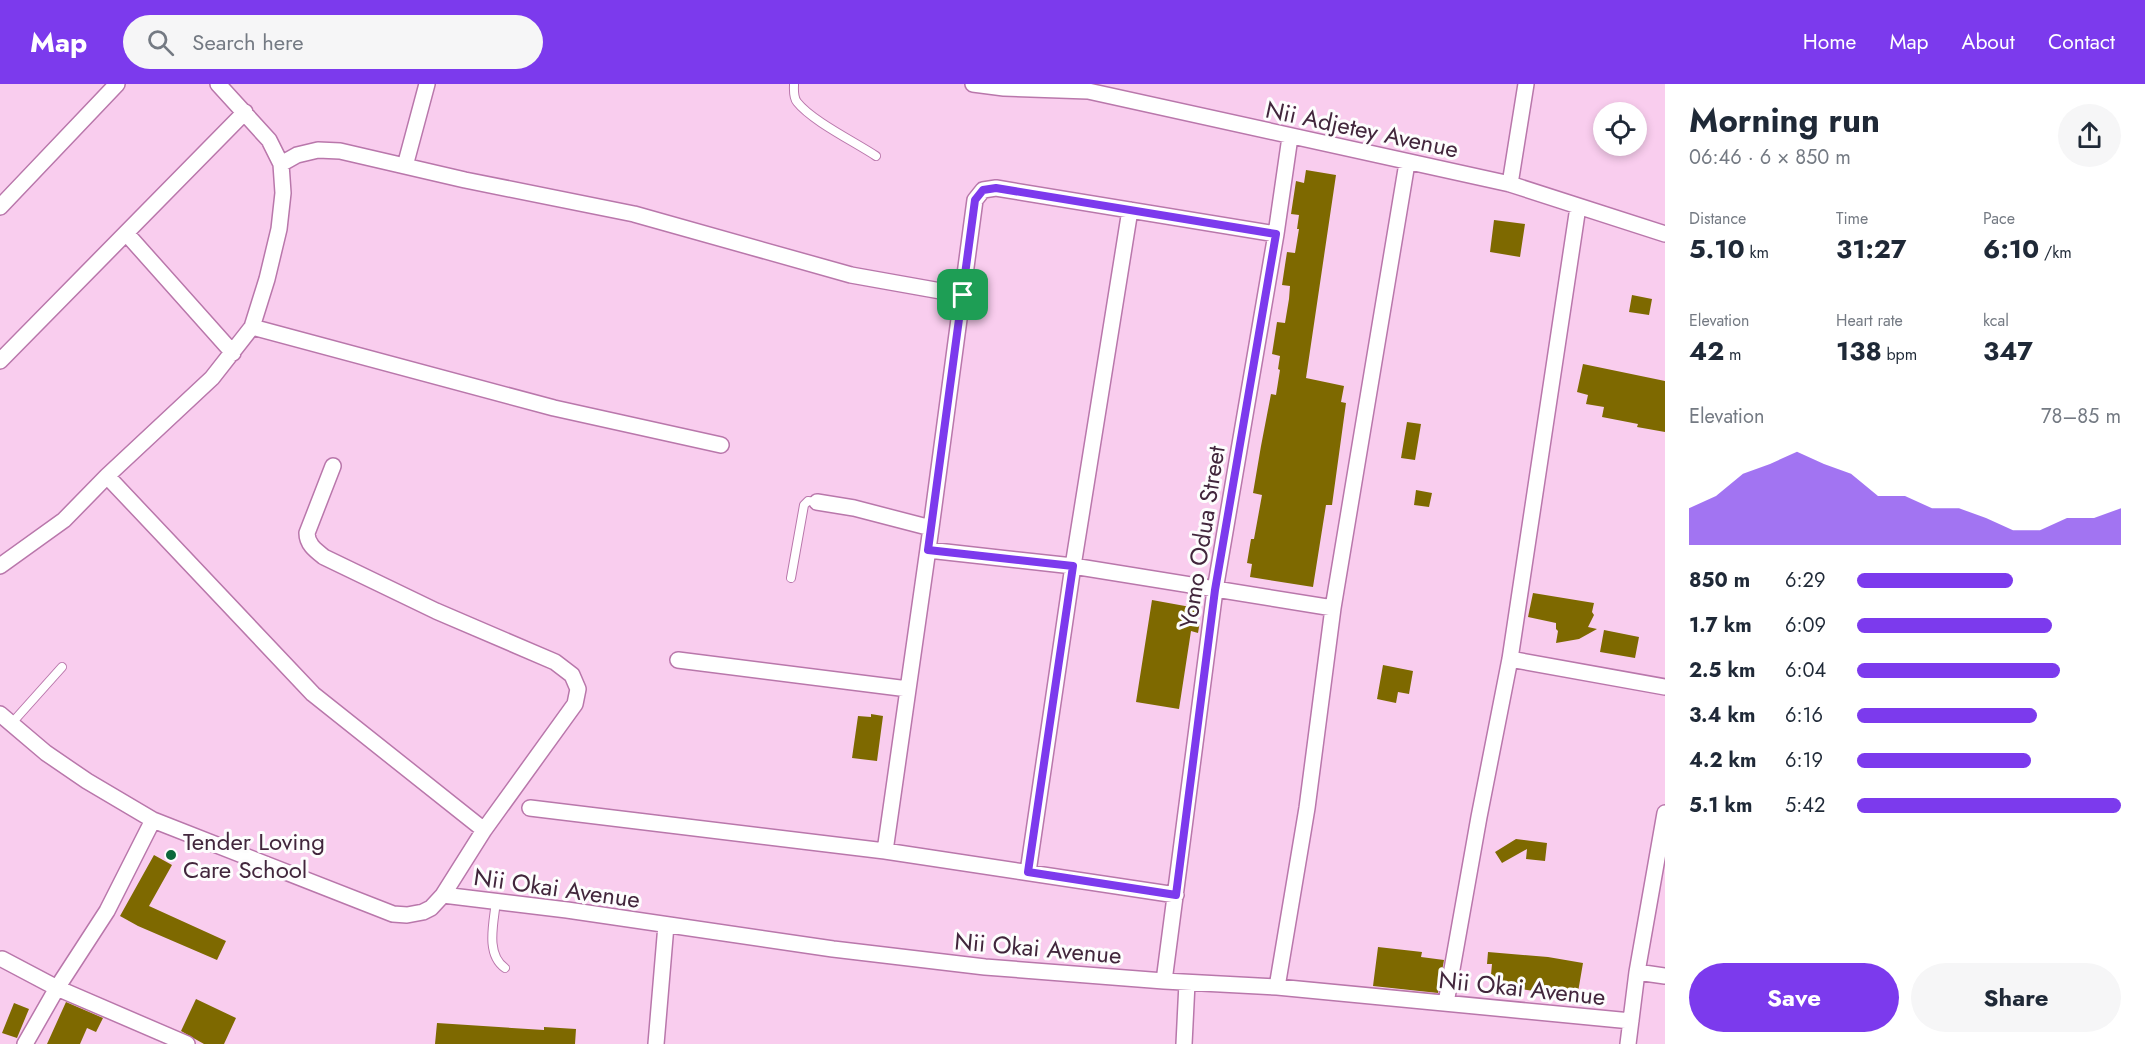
<!DOCTYPE html>
<meta charset="utf-8">
<style>
body{margin:0;font-family:Jost,sans-serif;background:#f6f6f7;color:#1f2937;height:100vh;display:flex;flex-direction:column;font-size:22px;white-space:nowrap}
*{box-sizing:border-box;margin:0}
p{font-size:20px;color:#747a83}
.icon{flex:none;width:33px;height:33px;fill:none;stroke:currentColor;stroke-width:2;stroke-linecap:round;stroke-linejoin:round}
.map{position:relative;flex:1;overflow:hidden}
.drawer{display:flex;flex-direction:column;background:#fff;width:480px}
.drawer>*{flex:none}
.fabs{position:absolute;left:1593px;top:18px;display:grid;gap:12px}
.fabs a{display:grid;place-items:center;width:54px;height:54px;border-radius:50%;background:#fff;box-shadow:0 3px 9px #0003;font-size:30px}
.pin{position:absolute;display:grid;place-items:center;width:51px;height:51px;color:#fff;margin:-26px;border-radius:12px;box-shadow:0 3px 9px #0006}
.round{display:grid;place-items:center;flex:none;width:63px;height:63px;border-radius:32px;background:#f6f6f7}
.headline{display:flex;align-items:center;justify-content:space-between;height:102px;padding:0 24px}
h1{font-size:33px;font-weight:700;line-height:45px}
.stats{display:grid;grid-template-columns:repeat(3,1fr);gap:9px;height:102px;padding:6px 24px}
.stats div{display:grid;align-content:center}
.stats b{font-size:26px;font-weight:700}
.stats small{font-size:16px;font-weight:400}
.stats p{font-size:16px}
.chart{height:168px;padding:12px 24px}
.chart p{display:flex;justify-content:space-between}
.chart svg{width:100%;height:108px;margin-top:6px;fill:#7c3aed;opacity:.7}
.primary-button{display:flex;gap:12px;margin-top:auto;padding:12px 24px}
.primary-button a{flex:1;height:69px;border-radius:36px;background:#7c3aed;color:#fff;font-size:24px;font-weight:700;line-height:69px;text-align:center}
.primary-button a+a{background:#f6f6f7;color:#1f2937}
ul{padding:0 24px;list-style:none;font-size:20px}
li{display:grid;grid-template-columns:96px 72px 1fr;align-items:center;height:45px}
li i{height:15px;border-radius:8px;background:#7c3aed}
header{display:flex;align-items:center;gap:36px;box-sizing:border-box;height:84px;padding:0 30px;background:#7c3aed;color:#fff}
header strong{font-size:28px}
nav{display:flex;gap:33px;margin-inline-start:auto;font-size:21px}
.search{width:420px;height:54px;background:#f6f6f7;display:flex;align-items:center;gap:15px;box-sizing:border-box;padding:0 21px;border-radius:33px;color:#747a83;font-size:22px}
main{display:flex;flex:1;min-height:0}
.map>svg:first-child{display:block}
</style>
<header>
<strong>Map</strong>
<div class="search"><svg class="icon" aria-label="search" viewBox="0 0 24 24"><circle cx="10" cy="10" r="6"/><path d="M15 15l6 6"/></svg>Search here</div>
<nav><a>Home</a><a>Map</a><a>About</a><a>Contact</a></nav>
</header>
<main>
<div class="map">
<svg width="1665" height="960" viewBox="0 0 1665 960">
<rect width="100%" height="100%" fill="#f9cdee"/>
<path fill="#7e6900" d="M1306,86L1336,91L1306,294L1344,302L1341,318L1346,319L1332,421H1326L1313,503L1250,493L1252,480L1247,479L1251,455H1254L1262,411L1253,409L1261,362L1271,310L1276,311L1280,286L1278,285L1280,272L1272,270L1277,238L1285,239L1289,215L1290,202L1282,201L1285,181L1287,168L1295,169L1299,145H1297L1299,131L1291,130L1296,97L1304,99Z
M1494,136L1525,140L1520,173L1490,168Z
M1632,211L1652,215L1649,231L1629,228Z
M1583,280L1665,297V348L1637,343L1638,340L1602,333L1604,323L1586,320L1588,311L1577,308Z
M1407,338L1421,340L1415,376L1401,374Z
M1416,406L1432,409L1429,423L1414,421Z
M1533,509L1594,519L1592,528L1594,531L1588,543L1597,545L1579,555L1556,559L1558,547L1556,545V539L1528,533Z
M1152,516L1196,524L1194,536L1200,537L1198,549L1191,547L1179,625L1136,618Z
M1604,546L1639,553L1635,574L1600,568Z
M1383,581L1413,587L1409,610L1398,608L1396,619L1377,615Z
M871,630L883,632L877,677L852,674L858,632L871,633Z
M1516,755L1547,759L1545,777L1526,775L1527,765L1502,779L1495,768Z
M154,771L172,781L149,822L226,857L217,876L138,842L120,832Z
M1378,863L1422,868L1421,873L1444,876L1438,909L1373,902Z
M1488,868L1548,873L1583,879L1577,914L1521,905V906L1505,905V902L1490,901L1492,880H1487Z
M196,915L236,934L224,960H204L181,947Z
M66,918L103,934L96,948L87,944L80,960H47Z
M14,919L29,925L17,954L2,949Z
M437,939L544,946V943L576,945L575,960H435Z"/>
<g fill="none" stroke-linecap="round" stroke-linejoin="round">
<defs>
<path id="lane" d="M794,0C794,6 793,13 797,18C812,37 855,58 876,72
M791,494L804,421L808,417L817,418
M11,640L62,583
M496,817C494,838 485,870 505,884"/>
<path id="street" d="M973,0L1004,4L1088,7L1510,100L1665,150
M281,80L297,71L318,66L340,67L465,96L634,130L851,191L963,211
M405,82L427,0
M1510,100L1526,0
M0,123L117,0
M126,149L233,269
M252,243L554,324L721,361
M0,277L245,28
M107,392L313,610L484,746
M817,418L854,424L931,444
M928,466L1073,482L1333,524
M0,482L64,436L107,392L212,294L252,243L267,195L279,145L283,109L281,80L269,56L218,0
M1510,575L1665,603
M678,576L908,605
M0,630L46,669L87,697L153,736L393,830L407,831L423,828L431,824L443,811L484,746L575,620L578,605L572,591L555,578L436,527L324,473C315,466 307,460 307,449L333,382
M530,724L885,767L1176,811
M885,767L931,444L975,116L983,106L996,104L1276,150
M1028,788L1073,482L1130,126
M443,811L567,826L833,865L985,883L1164,897L1277,903L1631,937
M2,875L57,904L187,960
M1637,888L1665,892
M1164,897L1215,506L1276,150L1290,53
M1277,903L1307,724L1333,524L1407,79
M1446,919L1479,733L1510,575L1578,123
M25,960L57,904L107,827L153,736
M656,960L666,841
M1184,960L1187,899
M1628,960L1637,888L1665,729"/>
</defs>
<use href="#lane" stroke="#b977ab" stroke-width="10"/>
<use href="#street" stroke="#b977ab" stroke-width="18"/>
<use href="#lane" stroke="#fff" stroke-width="8"/>
<use href="#street" stroke="#fff" stroke-width="15"/>
</g>
<g fill="none" stroke-linecap="round" stroke-linejoin="round">
<defs>
<path id="route" d="M996,104L1276,150L1215,506L1176,811L1028,788L1073,482L928,466L975,116L983,106Z"/>
</defs>
<use href="#route" stroke="#fff" stroke-width="12"/>
<use href="#route" stroke="#7c3aed" stroke-width="8"/>
</g>
<circle fill="#0c683b" stroke="#fdfdfd" stroke-width="2" cx="171" cy="771" r="6"/>
<g text-anchor="middle" dominant-baseline="central" stroke-width="6" stroke-linejoin="round" paint-order="stroke">
<g font-size="24" fill="#42263c" stroke="#fdfdfd">
<text transform="translate(1362 45) rotate(12)">Nii Adjetey Avenue</text>
<text transform="translate(1202 453) rotate(-81)">Yomo Odua Street</text>
<text transform="translate(557 804) rotate(8)">Nii Okai Avenue</text>
<text transform="translate(1038 864) rotate(5)">Nii Okai Avenue</text>
<text transform="translate(1522 904) rotate(6)">Nii Okai Avenue</text>
</g>
<g font-size="24" fill="#42263c" stroke="#fdfdfd" text-anchor="start">
<text x="183" y="757">Tender Loving<tspan x="183" dy="28">Care School</tspan></text>
</g>
</g>
</svg>
<div class="fabs">
<a><svg class="icon" aria-label="locate" viewBox="0 0 24 24"><circle cx="12" cy="12" r="6"/><path d="M12 2v4M12 18v4M2 12h4M18 12h4"/></svg></a>
</div>
<div class="pin" style="left:963px;top:211px;background:#1e9e55"><svg class="icon" aria-label="arrive" viewBox="0 0 24 24"><path d="M6 21V4h12l-3 4 3 4H6"/></svg></div>
</div>
<section class="drawer">
<div class="headline"><div><h1>Morning run</h1><p>06:46 · 6 × 850 m</p></div><a class="round"><svg class="icon" aria-label="share" viewBox="0 0 24 24"><path d="M12 15V3M7 8l5-5 5 5M5 13v7h14v-7"/></svg></a></div>
<div class="stats">
<div><p>Distance</p><b>5.10<small> km</small></b></div>
<div><p>Time</p><b>31:27</b></div>
<div><p>Pace</p><b>6:10<small> /km</small></b></div>
</div>
<div class="stats">
<div><p>Elevation</p><b>42<small> m</small></b></div>
<div><p>Heart rate</p><b>138<small> bpm</small></b></div>
<div><p>kcal</p><b>347</b></div>
</div>
<div class="chart"><p><span>Elevation</span>78–85 m</p>
<svg viewBox="0 0 160 44" preserveAspectRatio="none"><path d="M0 44V29L10 24L20 15L30 11L40 6L50 11L60 15L70 24L80 24L90 29L100 29L110 33L120 38L130 38L140 33L150 33L160 29V44z"/></svg>
</div>
<ul>
<li><b>850 m</b>6:29<i style="width:59%"></i></li>
<li><b>1.7 km</b>6:09<i style="width:74%"></i></li>
<li><b>2.5 km</b>6:04<i style="width:77%"></i></li>
<li><b>3.4 km</b>6:16<i style="width:68%"></i></li>
<li><b>4.2 km</b>6:19<i style="width:66%"></i></li>
<li><b>5.1 km</b>5:42<i style="width:100%"></i></li>
</ul>
<div class="primary-button"><a>Save</a><a>Share</a></div>
</section>
</main>
